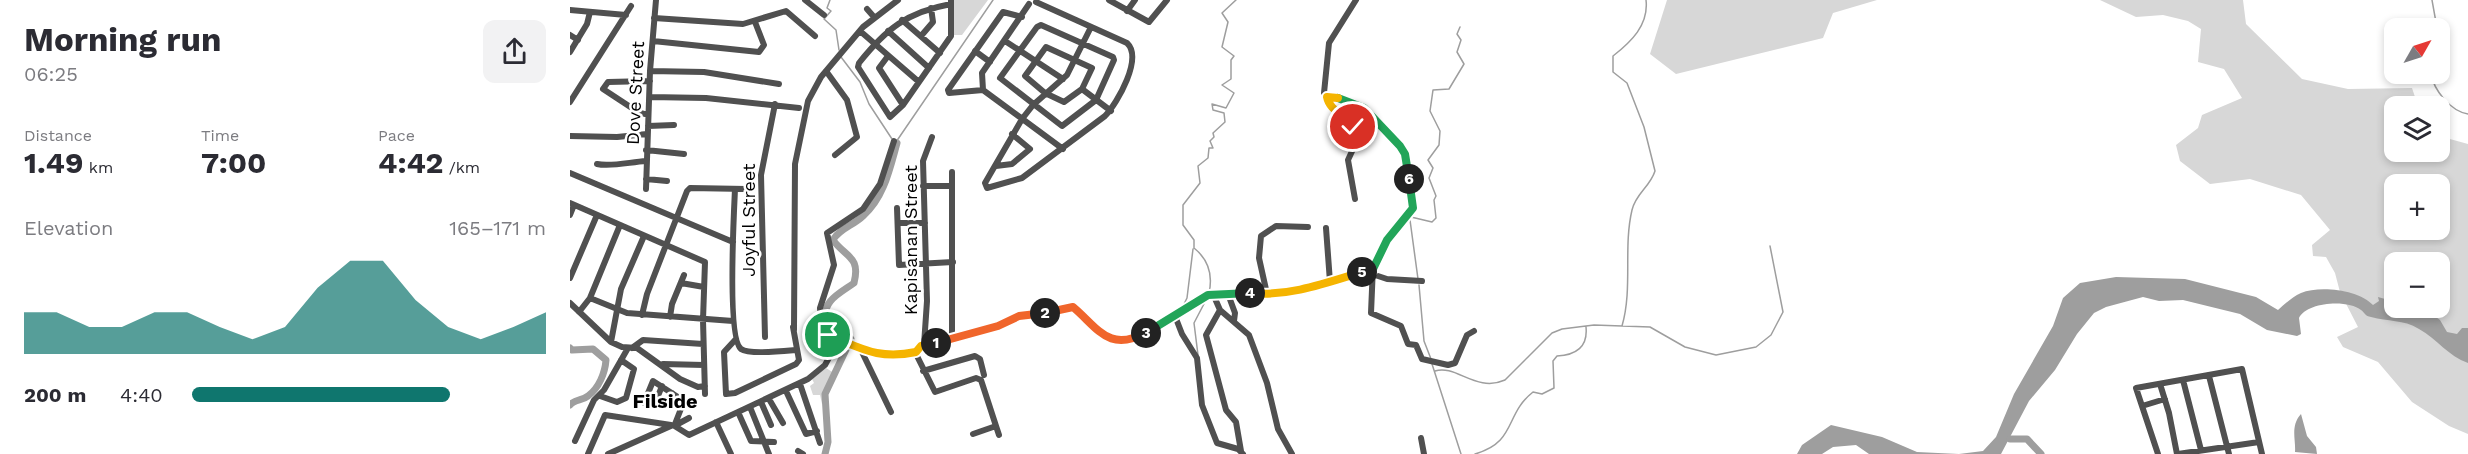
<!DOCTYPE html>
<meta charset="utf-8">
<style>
body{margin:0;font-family:"Work Sans",sans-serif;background:#f2f2f3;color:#2b2b33;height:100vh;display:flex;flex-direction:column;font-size:22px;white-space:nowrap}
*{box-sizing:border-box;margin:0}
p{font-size:20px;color:#7c7c81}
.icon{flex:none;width:33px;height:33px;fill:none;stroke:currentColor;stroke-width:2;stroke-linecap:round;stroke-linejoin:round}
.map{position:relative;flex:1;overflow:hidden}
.sheet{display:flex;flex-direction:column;background:#fff;width:570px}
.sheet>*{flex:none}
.needle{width:39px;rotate:51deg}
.fabs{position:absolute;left:1814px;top:18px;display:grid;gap:12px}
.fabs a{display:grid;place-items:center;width:66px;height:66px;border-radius:12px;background:#fff;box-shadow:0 3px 9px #0003;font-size:30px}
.pin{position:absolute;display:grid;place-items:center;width:51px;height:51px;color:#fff;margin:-26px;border:3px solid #fff;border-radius:50%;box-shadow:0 2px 6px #0007}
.km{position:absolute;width:30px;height:30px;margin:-15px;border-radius:50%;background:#222;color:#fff;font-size:16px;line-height:30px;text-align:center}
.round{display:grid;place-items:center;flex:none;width:63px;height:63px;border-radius:12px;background:#f2f2f3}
.headline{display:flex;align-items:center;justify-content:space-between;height:102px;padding:0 24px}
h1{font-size:33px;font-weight:700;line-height:45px}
.metrics{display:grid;grid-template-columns:repeat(3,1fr);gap:9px;height:102px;padding:6px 24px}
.metrics div{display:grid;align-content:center}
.metrics b{font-size:30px;font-weight:700}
.metrics small{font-size:16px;font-weight:400}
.metrics p{font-size:16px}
.chart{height:168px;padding:12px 24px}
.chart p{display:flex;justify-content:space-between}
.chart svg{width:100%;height:108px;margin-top:6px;fill:#0f766e;opacity:.7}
ul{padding:0 24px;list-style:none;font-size:20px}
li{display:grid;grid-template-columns:96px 72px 1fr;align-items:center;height:45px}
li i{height:15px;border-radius:8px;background:#0f766e}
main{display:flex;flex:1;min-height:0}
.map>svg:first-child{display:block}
</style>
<main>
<section class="sheet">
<div class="headline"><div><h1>Morning run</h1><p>06:25</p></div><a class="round"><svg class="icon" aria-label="share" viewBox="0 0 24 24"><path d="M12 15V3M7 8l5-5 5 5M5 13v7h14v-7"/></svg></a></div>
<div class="metrics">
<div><p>Distance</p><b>1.49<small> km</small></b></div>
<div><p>Time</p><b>7:00</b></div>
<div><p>Pace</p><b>4:42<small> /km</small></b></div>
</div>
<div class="chart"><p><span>Elevation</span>165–171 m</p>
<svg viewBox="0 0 160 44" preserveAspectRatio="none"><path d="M0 44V27L10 27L20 33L30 33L40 27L50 27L60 33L70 38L80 33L90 17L100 6L110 6L120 22L130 33L140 38L150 33L160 27V44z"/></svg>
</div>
<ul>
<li><b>200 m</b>4:40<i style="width:73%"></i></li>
</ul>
</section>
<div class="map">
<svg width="1898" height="454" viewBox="0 0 1898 454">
<rect width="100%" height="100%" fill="#fff"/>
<path fill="#d7d7d7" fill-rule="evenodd" d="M383,0H418L392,35H384Z
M1097,0H1307L1263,13L1253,38L1106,74L1080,54Z
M1530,0H1673L1676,24L1732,79L1778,89L1842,88L1848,106H1824V152H1869V136L1898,144V434L1879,426L1842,402L1808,362L1773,347L1767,337L1788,327L1770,292L1765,273L1756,257L1743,256L1742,245L1760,230L1731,195L1680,179L1640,184L1610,161L1606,145L1628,128L1632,115L1672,98L1654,69L1628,62L1631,29L1618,21L1593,15L1566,17ZM1824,184H1869V230H1824ZM1824,262H1869V308H1824Z
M256,368L264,373L255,389V404H252L250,395H243L240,386L244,383L242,379Z"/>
<path fill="#9e9e9e" d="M1546,277L1615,279L1686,297L1708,310C1715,304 1722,297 1731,293C1750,285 1789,290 1803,305L1809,301L1808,297L1815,299L1824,295V308H1854L1870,320L1877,332L1887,334L1892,328H1898V363C1878,356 1867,339 1849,329C1833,319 1818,322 1801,317C1795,316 1795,313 1791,310C1778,299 1736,302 1729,318L1731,334L1727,336L1697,330L1670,314L1613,300L1589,301L1573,297L1536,307L1524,313L1507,334L1485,370L1459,401L1431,454H1299L1286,445L1263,447L1252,454H1227L1232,445L1261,425L1312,437L1347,452L1389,454L1413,451L1426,437L1444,394L1483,326L1493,298L1510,283Z
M1731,414L1737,436L1746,447L1747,454L1725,452C1726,440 1720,426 1731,414Z"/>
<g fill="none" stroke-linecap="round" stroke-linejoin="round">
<path stroke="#9e9e9e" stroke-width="1.5" d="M260,0L257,8L261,11L254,19L266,30L269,50
M1862,0L1867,28
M271,57L290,82L299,104L322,139
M1861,74C1864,90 1880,111 1898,114
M326,142L423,0
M848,279L840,220L841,217L862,222L866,218L864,200L866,196L859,178L863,168L858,160L869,145L870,131L860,111L863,90L879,89L894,64L887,52L891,40L887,34L890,27
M849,285L854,341L861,359
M639,293C643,275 639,260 624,248V240L613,225V205L630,183L628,166L638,158L639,148H643L640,141L644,137L643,133L655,122L654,113L643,110L642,104L656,108L664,93L652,85L661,79V60L664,56L652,47L658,22L652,13L666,0
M612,308L617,298L623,249
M1052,326C1063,288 1053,248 1062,210C1066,193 1080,187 1085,171L1074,127L1057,83L1043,72V56C1061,42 1079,25 1076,0
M628,355L624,323L636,300
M862,364L891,454
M865,371C886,364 906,393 935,380L982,333L992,329L1024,325L1080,327L1115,347L1146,355L1186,347L1201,335L1213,312L1200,246
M905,454C947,442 934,415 963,392L972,394L984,388L983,361L987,356C1006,355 1018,347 1016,327"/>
<path stroke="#9e9e9e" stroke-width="7" d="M0,348L2,350L23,349L36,360C35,373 29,388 18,396C12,401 5,399 0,405
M1440,439H1457L1471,454
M255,454L258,442L255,394L281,339L269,325L256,322C251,301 270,293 284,283C291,256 275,257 263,240C269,229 284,225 293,216C314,198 320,168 327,143"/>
<path stroke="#505050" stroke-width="6" d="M235,0L254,15
M381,0V36L333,105L320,117L288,67L289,63C316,29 337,12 381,4
M539,0L579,22L597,0
M786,0L759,43L754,93L757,97L780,101L794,108L830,146L835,154L844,204L817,240L803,266L801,313L831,326L838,344L846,345L852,359L878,365L885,363L897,335L904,331
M466,2L557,43C573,58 548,102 535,116L452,178L417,188L415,183L452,119L463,105L497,75L521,27
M459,4L412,73L413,90L493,149
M297,9L304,17
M0,10L56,15
M557,11L565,0
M84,18L173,24L216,11L245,36
M332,20L370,53
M471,25L543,57L544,60L526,100L492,126L430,78L467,27Z
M290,31L349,82
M318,31L359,68
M0,35L8,40
M351,36L363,22L361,8
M83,41L189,52L194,45L185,22
M435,41L493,79
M476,47L522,68L512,89L494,102L475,93L455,76Z
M405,51L420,62
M0,52L17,24L20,12
M318,56L309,68L333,105
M80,71L134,72L209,84
M256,71L277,100L287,137L265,155
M512,89L541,111
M413,90L379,93L378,90L433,12L452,17
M80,97L136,98L229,108
M757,97L760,106L776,117L789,136L778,160L785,199
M0,102L61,6
M78,115L68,112L33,89L38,82L80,81
M78,126L104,125
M0,136L47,137L77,134
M324,141L310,184L293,209L257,233L264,265L250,308L252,334C262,335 269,342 279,346C299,354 324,357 346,352
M76,150L114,154
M27,164C41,167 60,162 76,161
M426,166L442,164L460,149L442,134
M382,172V339
M0,173L163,242
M76,179L97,181
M353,186H382
M76,189L80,71L86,0
M165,189C164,211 157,339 171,349C179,355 215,351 226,350
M0,203L135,262L133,320L135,394
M327,208L329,265L383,262
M0,215L4,205
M328,223H355
M756,228L760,282
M802,274L817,279L852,281
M0,278L27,215
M111,283L134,287
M643,294L650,310L679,335L697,383L708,429L722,454
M658,294L665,313L664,321
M697,294L689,258L691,236L706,226L738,227
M20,298L57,313L163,321
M0,303L41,342L52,347L67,348L110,379L128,387L135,386
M650,310L636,335L656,410L666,422L671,451
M9,312L20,298L50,225
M72,315L77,294L117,191L120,188L176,189
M605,316L612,334L627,358L632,405L647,443L668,449L673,454
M100,317L102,304L114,275
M224,330L225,164L238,101L251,77L293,27L328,0
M195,337L191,175L205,104
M166,339L154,352L156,394L165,393L226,364L229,360L223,327
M41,342L51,289L74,236
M354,345L357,301L353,161L362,137
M62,348L73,340L133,344
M291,350L321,412
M93,364L134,365
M353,371L405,356L410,359L414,375
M1639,376L1659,454
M1613,380L1631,450
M230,384L250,443
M1590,384L1599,413L1607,454
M216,391L236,434L247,431
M30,396L47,402L56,398L64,369L51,360
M88,396L92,386
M199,399L213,423
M191,402L201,425
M74,403L83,381L114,401L105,424
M97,404L102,393
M1572,406L1595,399
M180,407L199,454
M168,412L181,441L204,442
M146,422L161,454
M106,425L119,418
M426,426L429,435
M403,434L426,426L411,380L406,378L365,392L347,356L346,350L349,347L428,326L449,316L470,315L501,307L533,335L550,341L574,334L638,295L723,292L750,283L768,282L802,271
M851,438L854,454
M5,441L24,400L34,390L58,348
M228,451L233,454
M18,454L35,415L101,425
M38,454L103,425L119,435L238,379L255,365L268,341
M1588,454L1566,388L1672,369L1692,454
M1608,454L1689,442"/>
</g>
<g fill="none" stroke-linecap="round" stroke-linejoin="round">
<defs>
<path id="split-1" d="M258,335C291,348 308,360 346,352L351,346L366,343"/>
<path id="split-2" d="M366,343L428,326L449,316L475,313"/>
<path id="split-3" d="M475,313L503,307C529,329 538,352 576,333"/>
<path id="split-4" d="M576,333L638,295L680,293"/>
<path id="split-5" d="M680,293C718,297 756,283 792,272"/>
<path id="split-6" d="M792,272L802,271L817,240L843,208L839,179"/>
<path id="split-7" d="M768,98L794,108L830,146L835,154L839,179"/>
<path id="split-8" d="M768,98L757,97C760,112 776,114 783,127"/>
</defs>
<use href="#split-1" stroke="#fff" stroke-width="12"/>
<use href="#split-2" stroke="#fff" stroke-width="12"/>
<use href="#split-3" stroke="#fff" stroke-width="12"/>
<use href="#split-4" stroke="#fff" stroke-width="12"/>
<use href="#split-5" stroke="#fff" stroke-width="12"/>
<use href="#split-6" stroke="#fff" stroke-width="12"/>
<use href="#split-7" stroke="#fff" stroke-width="12"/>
<use href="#split-8" stroke="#fff" stroke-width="12"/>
<use href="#split-1" stroke="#f5b400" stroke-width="8"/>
<use href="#split-2" stroke="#f0652b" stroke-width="8"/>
<use href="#split-3" stroke="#f0652b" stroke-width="8"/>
<use href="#split-4" stroke="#22a559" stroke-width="8"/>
<use href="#split-5" stroke="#f5b400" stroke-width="8"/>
<use href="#split-6" stroke="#22a559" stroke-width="8"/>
<use href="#split-7" stroke="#22a559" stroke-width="8"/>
<use href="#split-8" stroke="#f5b400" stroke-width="8"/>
</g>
<g text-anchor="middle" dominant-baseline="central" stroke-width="5" stroke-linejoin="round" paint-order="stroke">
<g font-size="18" fill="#000" stroke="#fff">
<text transform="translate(65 93) rotate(-87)">Dove Street</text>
<text transform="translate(178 220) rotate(-90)">Joyful Street</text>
<text transform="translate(340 240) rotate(-90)">Kapisanan Street</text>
</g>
<g font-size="20" font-weight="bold" fill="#000" stroke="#fff">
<text x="95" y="401">Filside</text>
</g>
</g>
</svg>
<div class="fabs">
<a><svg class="needle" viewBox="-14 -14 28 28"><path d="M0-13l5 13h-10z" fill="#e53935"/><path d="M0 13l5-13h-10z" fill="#7c7c81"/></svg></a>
<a><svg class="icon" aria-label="layers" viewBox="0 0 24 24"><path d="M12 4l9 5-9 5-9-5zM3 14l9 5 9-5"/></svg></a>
<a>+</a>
<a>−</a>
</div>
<div class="pin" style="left:258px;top:335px;background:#1e9e55"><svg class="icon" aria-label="arrive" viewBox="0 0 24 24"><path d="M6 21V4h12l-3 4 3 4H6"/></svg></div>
<div class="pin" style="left:783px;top:127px;background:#d93025"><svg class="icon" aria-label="check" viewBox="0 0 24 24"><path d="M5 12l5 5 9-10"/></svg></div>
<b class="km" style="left:366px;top:343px">1</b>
<b class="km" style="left:475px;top:313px">2</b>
<b class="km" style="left:576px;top:333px">3</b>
<b class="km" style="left:680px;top:293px">4</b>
<b class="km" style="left:792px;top:272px">5</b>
<b class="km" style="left:839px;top:179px">6</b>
</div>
</main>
